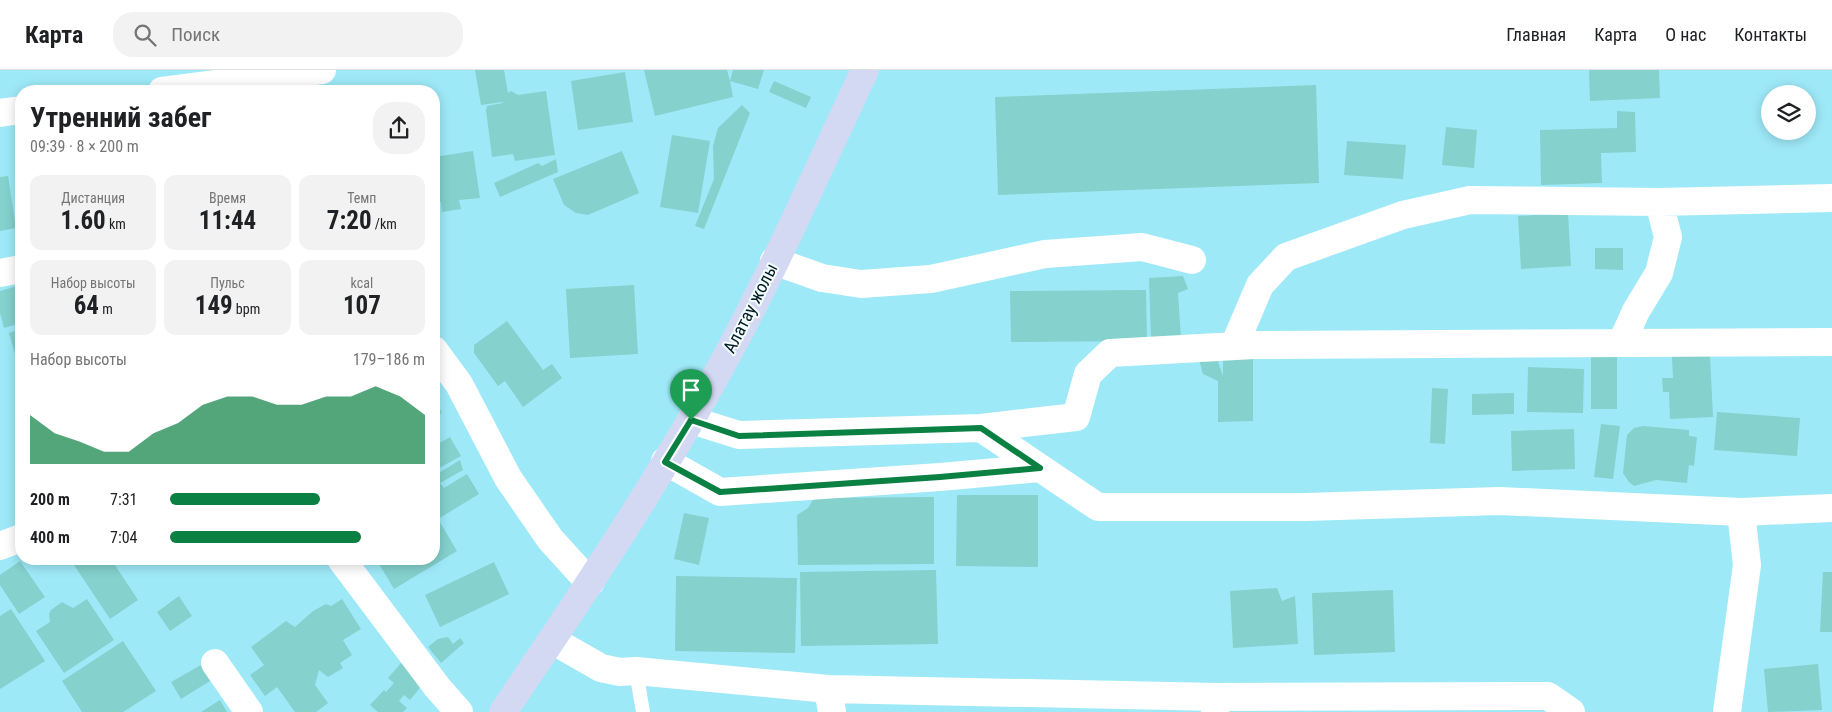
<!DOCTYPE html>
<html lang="ru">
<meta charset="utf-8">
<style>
body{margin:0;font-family:"Roboto Condensed",sans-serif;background:#f2f2f2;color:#202124;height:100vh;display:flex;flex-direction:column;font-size:19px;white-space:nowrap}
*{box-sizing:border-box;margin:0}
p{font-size:16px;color:#757577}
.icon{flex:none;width:28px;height:28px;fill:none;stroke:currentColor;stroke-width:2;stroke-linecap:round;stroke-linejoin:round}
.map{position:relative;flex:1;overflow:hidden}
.drawer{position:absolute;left:15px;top:15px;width:425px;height:480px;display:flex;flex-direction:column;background:#fff;border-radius:20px;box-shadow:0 2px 12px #0003}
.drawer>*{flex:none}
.fabs{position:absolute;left:1761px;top:15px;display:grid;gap:10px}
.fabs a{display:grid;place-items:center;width:55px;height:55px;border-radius:50%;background:#fff;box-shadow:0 2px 12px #0003;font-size:25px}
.pin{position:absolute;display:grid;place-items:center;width:42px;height:42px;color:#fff;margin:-51px -21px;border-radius:50% 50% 50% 0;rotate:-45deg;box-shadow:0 0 5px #0007}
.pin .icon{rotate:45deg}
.round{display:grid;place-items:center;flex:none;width:52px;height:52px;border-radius:20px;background:#f2f2f2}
.summary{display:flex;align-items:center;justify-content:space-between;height:85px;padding:0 15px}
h1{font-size:28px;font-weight:700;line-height:38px}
.figures{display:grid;grid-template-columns:repeat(3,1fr);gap:8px;height:85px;padding:5px 15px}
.figures div{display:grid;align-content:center;border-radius:12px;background:#f2f2f2;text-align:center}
.figures b{font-size:25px;font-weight:700}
.figures small{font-size:14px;font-weight:400}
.figures p{font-size:14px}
.chart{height:140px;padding:10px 15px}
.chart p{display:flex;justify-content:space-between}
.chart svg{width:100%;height:90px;margin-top:5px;fill:#0b8043;opacity:.7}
ul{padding:0 15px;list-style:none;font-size:16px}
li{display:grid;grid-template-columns:80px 60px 1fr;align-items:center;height:38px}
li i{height:12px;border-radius:6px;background:#0b8043}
header{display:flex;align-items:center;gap:30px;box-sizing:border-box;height:70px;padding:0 25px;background:#fff;border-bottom:1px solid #e0e0e0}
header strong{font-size:24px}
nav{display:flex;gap:28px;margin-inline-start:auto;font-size:18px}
.search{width:350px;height:45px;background:#f2f2f2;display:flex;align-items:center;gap:12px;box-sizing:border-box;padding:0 18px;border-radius:20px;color:#757577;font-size:19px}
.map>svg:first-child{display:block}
</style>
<header>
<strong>Карта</strong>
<div class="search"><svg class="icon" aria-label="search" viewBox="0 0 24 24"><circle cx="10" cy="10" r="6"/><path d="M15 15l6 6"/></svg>Поиск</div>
<nav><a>Главная</a><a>Карта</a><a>О нас</a><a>Контакты</a></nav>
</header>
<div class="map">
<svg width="1832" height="642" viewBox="0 0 1832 642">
<rect width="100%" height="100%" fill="#9ee9f8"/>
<path fill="#84d1cd" d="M475,0H504L508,23L511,21L518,25L546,21L555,85L515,91L513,84L492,87L486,40L487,36L503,33L502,32L481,35Z
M644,0H727L730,11L733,0H764L758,19L730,11L733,27L655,46Z
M1589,0H1659L1660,28L1590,31Z
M625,2L633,52L578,60L571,11Z
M774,11L811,27L806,38L769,22Z
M1316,15L1319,113L998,125L995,27Z
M742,35L750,43L704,159L695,156L714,109L713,76L718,58Z
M1617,41L1635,42L1636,82L1601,83L1602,113L1541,115L1540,60L1617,58Z
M1446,57L1477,60L1474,98L1442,95Z
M672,65L710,71L698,143L660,137Z
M1347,71L1406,75L1403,109L1344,105Z
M473,81L480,128L459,130L461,139L442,142L441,132L434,131V87Z
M622,81L639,123L588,145L576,143L564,135L553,109Z
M556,89L558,102L500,127L494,113L538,93L542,96Z
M21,103V129L16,111L19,104Z
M8,106L16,158L0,161V107Z
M1568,143L1571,196L1521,199L1518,146Z
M1595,178H1623V200L1595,199Z
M1183,206L1188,219L1178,223L1181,268L1151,270L1149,208Z
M21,215V253L4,258L0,243V221Z
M634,215L638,284L570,288L566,219Z
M1146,220L1147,271L1011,272L1010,221Z
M507,251L543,300L552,294L562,308L523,337L505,311L498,316L474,283V275Z
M21,259V282L15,284L9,263Z
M1591,280H1617V339H1591Z
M1223,283H1253V351L1218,352V311L1203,304L1199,290L1217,289L1223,306Z
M1710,285L1713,347L1670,349L1669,322H1663L1662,308H1673L1672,287Z
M1528,297L1584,299L1583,343L1527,342Z
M1432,318L1448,319L1445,374L1430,373Z
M1514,323V344L1472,345V324Z
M434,328L442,343L434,347Z
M1717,342L1800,348L1797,386L1714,380Z
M1601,354L1620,356L1613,409L1594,407Z
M1643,356L1689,360V366L1697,367L1694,396L1689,395L1687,413L1656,410L1634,416L1629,412L1623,403L1627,365L1634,358Z
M1574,359L1575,399L1512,401L1511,361Z
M450,367L461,386L434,401V376Z
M460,390L463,400L440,413L444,418L467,404L479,424L438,449L457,481L394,519L376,489H434V406Z
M957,425H1038V497L956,496Z
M934,427V494L798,495L797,445L808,438L814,428Z
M684,443L709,448L699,495L674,489Z
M83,489H111L138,530L110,549L74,495Z
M20,491L45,527L19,544L0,515V505Z
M494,492L509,524L440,557L425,525Z
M936,500L938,574L801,576L800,502Z
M1823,502H1832V562H1820Z
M676,506L797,508L795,583L675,581Z
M1277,518L1282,531L1295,526L1298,574L1233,578L1230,521Z
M1393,520L1395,582L1314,585L1312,523Z
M179,526L192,546L170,561L157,542Z
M87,529L114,570L64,603L36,561L50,552L49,544L51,540L62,532L73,538Z
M342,529L361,559L343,570L352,585L340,593L343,598L328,607L319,600L315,615L328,633L316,642H295L277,617L265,626L250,605L264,595L251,577L286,551L295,557L313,541L326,534L331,536Z
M11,539L45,591L0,619V546Z
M448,567L453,574L460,568L464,573L441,593L428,577L438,569Z
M123,571L156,621L123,642H82L62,611Z
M401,593L424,613L410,630L404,625L399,631L407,638L403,642H378L370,635L384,620L386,622L394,613L388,608Z
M1818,594L1822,640L1768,642L1764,599Z
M201,595L210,611L181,629L171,612Z
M220,630L227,642H201Z"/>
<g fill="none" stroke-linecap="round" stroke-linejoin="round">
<path stroke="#fff" stroke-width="14" d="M636,601L643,642"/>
<path stroke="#fff" stroke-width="28" d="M162,21L322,0
M0,43L21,40
M774,191L822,208L861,214L931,209L1045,184L1142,177L1192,190
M0,203L21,199
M1622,272L1636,241L1659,203L1668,167L1659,132
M1234,276L1260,215L1286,187L1403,145L1470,130L1659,132L1832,128
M434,280L459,314L508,408L550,469L590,513
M691,350L739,365L981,358L1098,437H1306L1500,431L1741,442L1747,495L1727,642
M981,358L1076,347L1088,304L1110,283L1254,275L1832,272
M665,391L720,422L940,407L1040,398
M1741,442L1832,438
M0,476L21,468
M341,489L437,617L459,642
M552,570L601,598L620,602L636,601L828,619L1217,627L1215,642
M215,593L249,642
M828,619L832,642
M1217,627L1548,626L1571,642"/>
<path stroke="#d3d9f3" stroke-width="28" d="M503,642C583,524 663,405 730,280C779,189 821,93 865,0"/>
</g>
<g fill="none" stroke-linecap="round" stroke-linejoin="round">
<defs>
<path id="route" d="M691,350L739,366L981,358L1040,398L940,407L720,422L665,392Z"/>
</defs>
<use href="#route" stroke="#fff" stroke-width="10"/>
<use href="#route" stroke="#0b8043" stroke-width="6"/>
</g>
<g text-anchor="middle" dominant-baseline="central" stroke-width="4" stroke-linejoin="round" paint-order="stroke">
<g font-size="18" fill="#001d23" stroke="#f6fdff">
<text transform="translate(750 238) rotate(-63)">Алатау жолы</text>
</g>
</g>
</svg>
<div class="fabs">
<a><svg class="icon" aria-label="layers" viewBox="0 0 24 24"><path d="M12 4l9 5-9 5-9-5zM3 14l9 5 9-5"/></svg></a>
</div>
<div class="pin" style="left:691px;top:350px;background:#1e9e55"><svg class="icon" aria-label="arrive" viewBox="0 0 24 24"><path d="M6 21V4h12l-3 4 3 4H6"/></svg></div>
<section class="drawer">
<div class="summary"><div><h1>Утренний забег</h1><p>09:39 · 8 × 200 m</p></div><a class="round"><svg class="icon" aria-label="share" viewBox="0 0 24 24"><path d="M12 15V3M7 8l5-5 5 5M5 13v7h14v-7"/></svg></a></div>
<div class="figures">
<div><p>Дистанция</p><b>1.60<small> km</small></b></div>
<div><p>Время</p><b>11:44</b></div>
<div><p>Темп</p><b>7:20<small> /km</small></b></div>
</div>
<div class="figures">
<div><p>Набор высоты</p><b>64<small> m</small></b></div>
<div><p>Пульс</p><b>149<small> bpm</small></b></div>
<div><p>kcal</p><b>107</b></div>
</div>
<div class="chart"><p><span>Набор высоты</span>179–186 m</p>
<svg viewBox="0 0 160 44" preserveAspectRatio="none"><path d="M0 44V20L10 29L20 33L30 38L40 38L50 29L60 24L70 15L80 11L90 11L100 15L110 15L120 11L130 11L140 6L150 11L160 20V44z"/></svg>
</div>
<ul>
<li><b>200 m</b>7:31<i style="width:59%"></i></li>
<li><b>400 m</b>7:04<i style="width:75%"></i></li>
</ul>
</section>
</div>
